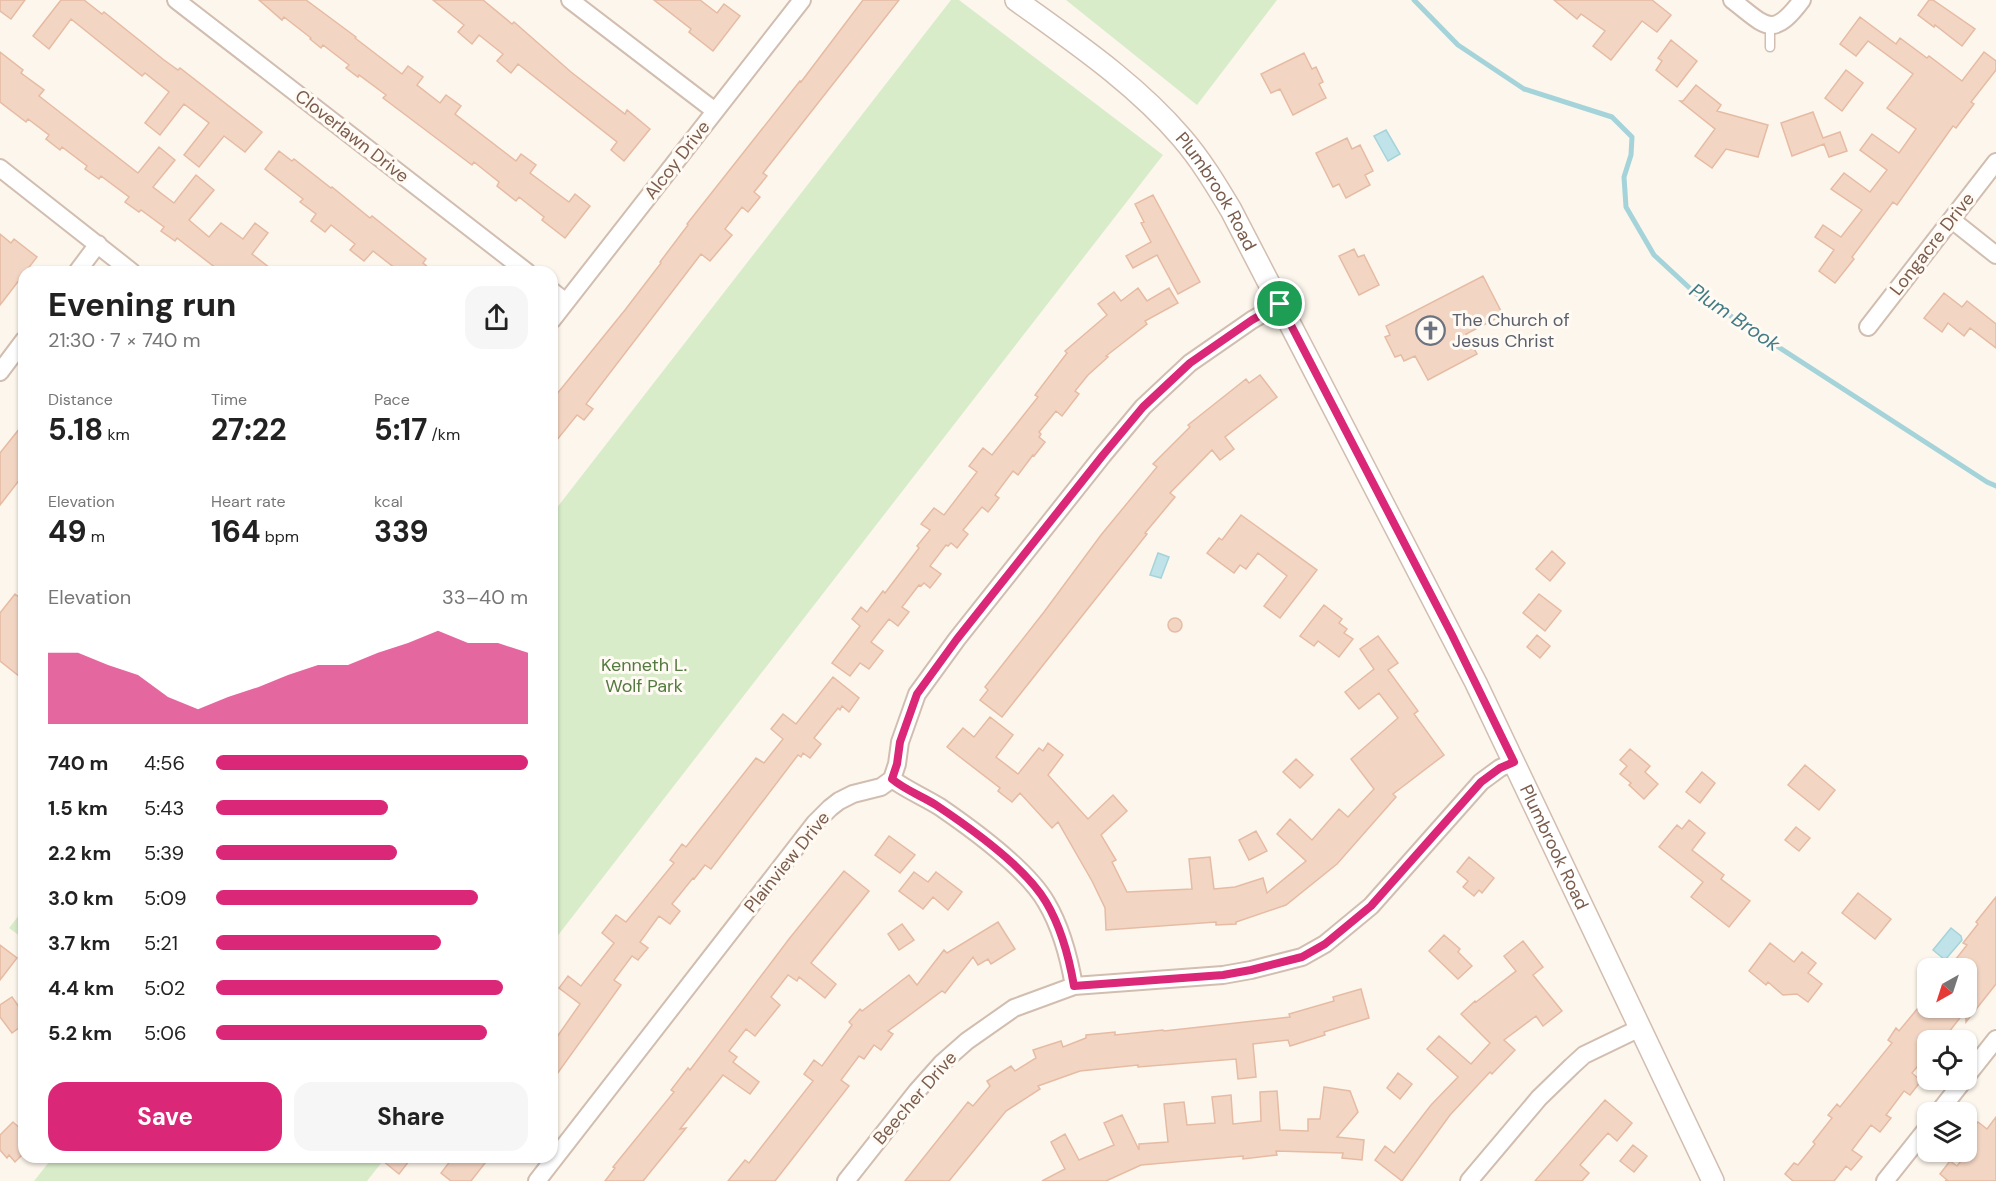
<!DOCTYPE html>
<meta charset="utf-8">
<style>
body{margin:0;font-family:"DM Sans",sans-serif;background:#f6f6f6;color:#222;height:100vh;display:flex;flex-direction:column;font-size:22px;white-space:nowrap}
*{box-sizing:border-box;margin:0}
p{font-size:20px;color:#767676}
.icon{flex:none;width:33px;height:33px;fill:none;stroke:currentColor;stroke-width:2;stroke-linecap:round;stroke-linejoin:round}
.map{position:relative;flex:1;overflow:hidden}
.drawer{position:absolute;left:18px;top:266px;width:540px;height:897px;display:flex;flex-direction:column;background:#fff;border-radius:18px;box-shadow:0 2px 4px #0004}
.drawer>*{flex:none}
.needle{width:39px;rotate:219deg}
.buttons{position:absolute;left:1917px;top:958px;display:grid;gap:12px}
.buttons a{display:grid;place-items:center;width:60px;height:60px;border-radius:12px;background:#fff;box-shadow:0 2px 4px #0004;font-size:30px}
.pin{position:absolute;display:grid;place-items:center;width:51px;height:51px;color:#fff;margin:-26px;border:3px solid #fff;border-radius:50%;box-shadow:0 2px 6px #0007}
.round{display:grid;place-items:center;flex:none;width:63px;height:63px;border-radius:18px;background:#f6f6f6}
.headline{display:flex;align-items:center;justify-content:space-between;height:102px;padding:0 30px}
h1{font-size:33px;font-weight:700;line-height:45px}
.stats{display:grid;grid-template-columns:repeat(3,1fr);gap:9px;height:102px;padding:6px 30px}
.stats div{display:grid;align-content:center}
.stats b{font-size:30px;font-weight:700}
.stats small{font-size:16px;font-weight:400}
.stats p{font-size:16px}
.chart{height:168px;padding:12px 30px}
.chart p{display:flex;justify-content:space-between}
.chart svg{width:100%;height:108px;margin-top:6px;fill:#db2777;opacity:.7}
.primary-button{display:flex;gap:12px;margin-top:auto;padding:12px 30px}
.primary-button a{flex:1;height:69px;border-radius:18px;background:#db2777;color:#fff;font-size:24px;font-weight:700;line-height:69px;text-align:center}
.primary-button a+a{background:#f6f6f6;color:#222}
ul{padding:0 30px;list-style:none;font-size:20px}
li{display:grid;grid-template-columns:96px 72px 1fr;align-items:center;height:45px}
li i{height:15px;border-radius:8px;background:#db2777}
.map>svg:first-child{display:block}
</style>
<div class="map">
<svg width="1996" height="1181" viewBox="0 0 1996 1181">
<rect width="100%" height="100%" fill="#fdf6ec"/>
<path fill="#d8ecc9" d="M951,0H959L1163,155L552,943V514Z
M1066,0H1277L1197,105Z
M24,909V931L20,936L9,928Z
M53,1157H386L367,1181H34Z"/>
<path fill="#bfe3e8" stroke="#a5d3da" stroke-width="1.5" d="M1386,130L1400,154L1388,161L1374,136Z
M1158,553L1169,557L1161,578L1150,575Z
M1951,928L1961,936L1962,940L1945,960L1933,950Z"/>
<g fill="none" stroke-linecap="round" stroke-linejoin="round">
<path stroke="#a5d3da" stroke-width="5" d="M1414,0L1458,45L1524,89L1612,117L1632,137L1631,155L1624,177L1626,207L1654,255L1695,293L1987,482L1996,486"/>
</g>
<path fill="#f3d5c3" stroke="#e6bba3" stroke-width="1.5" d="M0,0H25L11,19L0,11Z
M61,0H84L102,14L104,12L164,60L178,70L180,68L262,132L245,152L224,136L199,167L184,155L209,123L184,104L160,135L145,123L169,92L145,73L142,76L71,19L49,49L33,36Z
M259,0H306L356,37L355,38L402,74L408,66L423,77L417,85L440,103L446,95L461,106L455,114L516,161L521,154L536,165L530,173L554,191L569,202L575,194L590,206L565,238L542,220L544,217L519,197L516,201L497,186L499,182L474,162L472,165L383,98L386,95L359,75L358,77L346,68L349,65L323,45L321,48L310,39L311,38L284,17L282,20Z
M433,0H483L512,24L514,22L571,72L625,114L627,110L650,129L624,161L611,150L617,142L518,64L511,73L497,61L503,54L479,35L472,44L458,32L464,25Z
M654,0H700L717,13L724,4L740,16L713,51L689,32L691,29Z
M863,0H899L763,173L767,176L754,192L760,197L748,212L742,207L725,229L732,235L710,261L701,254L586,404L593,409L584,420L577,415L552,446V400L625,310L661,263L660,262L688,225L687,224L800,81L801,82Z
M1554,0H1652L1671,15L1657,32L1642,21L1611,60L1593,46L1605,31L1581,14L1577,19Z
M1929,0H1933L1975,29L1962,46L1935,25L1934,27L1918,15Z
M1860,17L1896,44L1900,38L1927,58L1929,56L1962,81L1984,52L1996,61V70L1971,102L1974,104L1956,128L1953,126L1897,205L1893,202L1852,257L1854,259L1835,283L1819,271L1834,250L1815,237L1823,225L1841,237L1862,210L1831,189L1844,173L1870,192L1887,170L1860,150L1872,134L1899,153L1916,129L1887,108L1913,74L1868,41L1856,56L1840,44Z
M1671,40L1697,61L1677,87L1656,70L1662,61L1658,58Z
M0,52L23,70L21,73L44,90L39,96L138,173L159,147L175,160L153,187L174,203L196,175L214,190L189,220L209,237L221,223L243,239L255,223L268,233L252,254L275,272H221L177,238L175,241L161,231L164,227L141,210L139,212L125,202L129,197L101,176L99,179L85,169L87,166L62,147L60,150L46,139L49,135L28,119L26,122L0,102Z
M1304,53L1312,69L1316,67L1323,82L1319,84L1326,98L1293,115L1280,89L1271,93L1261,74Z
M1846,70L1863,83L1842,111L1825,98Z
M1696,85L1721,105L1717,111L1768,125L1758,157L1726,149L1712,168L1695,156L1715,129L1680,101H1683Z
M1813,112L1823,138L1840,132L1847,151L1829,157L1824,144L1792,156L1781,123Z
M1347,138L1352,149L1360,145L1373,171L1365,175L1370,185L1346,198L1339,184L1333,187L1316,153Z
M279,151L292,161L294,159L331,188L332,187L370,218L372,216L426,259L423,263L434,272H400L373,251L364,261L350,250L355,244L331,225L325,232L311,221L316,214L300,202L303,199L265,169Z
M1153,195L1200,282L1178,294L1157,255L1133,268L1126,256L1151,242L1141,223L1144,222L1135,204Z
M0,234L11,243L14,239L37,257L0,305Z
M1354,249L1358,257L1364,255L1379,285L1359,295L1339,256Z
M1483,276L1503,315L1466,334L1477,354L1428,380L1415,356L1404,361L1401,355L1395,357L1385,337L1390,335L1386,326Z
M1138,288L1147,301L1169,288L1178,303L1145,321L1147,324L1106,356L1108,357L1088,375L1075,391L1079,394L1062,416L1056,411L1039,432L1041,434L1039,437L1045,442L1034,456L1033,455L1018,475L1013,471L995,495L999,498L988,512L982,507L963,530L968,534L957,548L951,543L948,546L946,545L930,566L941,574L930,588L924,583L921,586L919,585L902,607L909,612L898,626L889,619L871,642L883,651L869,669L860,663L850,676L832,663L860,626L852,619L861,607L867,612L883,591L885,593L919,548L917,546L930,530L921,524L934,508L944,515L977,472L969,466L983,448L992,455L1038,397L1035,395L1067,353L1065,351L1107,315L1098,304L1114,292L1121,301Z
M1944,293L1962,307L1967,301L1996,324V348L1970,328L1964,336L1948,323L1942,332L1924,318Z
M1260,375L1277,397L1225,437L1234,449L1220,460L1212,450L1170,493L1175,497L1145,533L1147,534L1002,717L980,700L988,690L985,687L1044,612L1101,535L1157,467L1153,464L1190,427L1188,425L1246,379L1249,383Z
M24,423V474L0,505V453Z
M1241,515L1317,570L1280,618L1264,606L1287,576L1258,553L1246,569L1240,565L1234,573L1207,553L1219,538L1222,540Z
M1552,551L1565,563L1550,581L1536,569Z
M15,594L24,601V680L0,661V613Z
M1539,594L1561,611L1545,631L1523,613Z
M1324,605L1342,619L1339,623L1347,629L1344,633L1353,639L1339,657L1318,641L1314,646L1300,636Z
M1168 625a7 7 0 1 1 14 0a7 7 0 1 1-14 0Z
M1537,635L1550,646L1540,658L1527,647Z
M1378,636L1398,663L1388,670L1418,711L1414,714L1444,755L1393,794L1396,797L1337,864L1286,905L1236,922V924L1216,925V922L1106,930L1105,908L1092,881L1058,822L1052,828L1020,793L1012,802L998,791L1000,788L947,747L963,728L974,737L990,717L1013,735L996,757L1018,774L1039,748L1043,751L1048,743L1063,755L1048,775L1088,819L1113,795L1127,811L1101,835L1116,860L1112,862L1127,892L1192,889L1189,859L1210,857L1214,889L1235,887L1263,878L1267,893L1306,861L1277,834L1290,819L1312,840L1339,809L1348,817L1374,789L1351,759L1398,718L1379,693L1359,709L1345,692L1374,669L1360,649Z
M833,677L859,698L849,712L842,706L840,710L838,708L814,738L821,744L810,758L803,753L801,757L798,755L711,869L705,865L694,879L693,878L672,904L680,911L670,924L659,916L640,942L648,948L638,960L632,956L614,980L621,985L552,1081V1044L580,1004L559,988L568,976L581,986L614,943L602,933L616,915L626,922L674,863L670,860L682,844L686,847L756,758L764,763L783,739L771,729L783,714L796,724Z
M1630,749L1650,766L1645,772L1658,784L1644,799L1629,785L1631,783L1620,774L1627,766L1620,760Z
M1296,759L1313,775L1300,788L1283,772Z
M1805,765L1835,790L1819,810L1788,785Z
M1702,772L1715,783L1700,803L1686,792Z
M1689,820L1705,833L1692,850L1724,875L1721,879L1750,901L1729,927L1691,897L1703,882L1659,847L1677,825L1682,829Z
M1796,827L1810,838L1799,851L1785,840Z
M1256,831L1267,851L1249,860L1239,840Z
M889,836L915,855L900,873L875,855Z
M1469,857L1494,878L1482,893L1479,890L1474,896L1463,887L1468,881L1457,872Z
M844,871L869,891L811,963L836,984L825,998L799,977L797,981L788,975L771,997L780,1005L755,1036L746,1029L729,1051L737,1057L733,1062L759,1082L750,1094L723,1075L680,1129L686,1128L643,1181H605L615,1168L613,1167L674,1092L671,1090L688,1068L690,1070L789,939Z
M914,872L928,882L936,872L962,892L948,910L933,897L923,909L899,891Z
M1858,893L1891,919L1875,939L1842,913Z
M1996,897V984L1966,1022V1010L1942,1041H1928V1054L1912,1073L1921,1081L1910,1095L1904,1091L1886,1115L1891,1118L1880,1132L1871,1125L1852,1150L1862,1157L1851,1170L1846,1166L1834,1181H1793L1785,1174L1794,1163L1798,1165L1815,1144L1813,1142L1832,1118L1828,1115L1837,1104L1840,1107L1892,1043L1888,1040L1896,1028L1899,1031L1918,1008H1966V969H1948L1967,945L1963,943L1978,924L1976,922Z
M998,922L1015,949L991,964L988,959L978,965L973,957L945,993L942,991L888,1031L893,1034L881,1050L874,1045L864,1059L859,1056L841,1080L849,1086L775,1181H728L745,1160L749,1163L813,1081L804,1074L814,1060L822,1066L852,1025L849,1022L860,1009L862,1011L909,975L917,985L944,950L947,953Z
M902,924L914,940L899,950L888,934Z
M1444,935L1460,949L1458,952L1472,966L1458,979L1429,951Z
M1523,941L1543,967L1533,975L1562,1011L1543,1026L1536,1016L1504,1040L1515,1050L1492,1074L1490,1072L1450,1115L1402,1181L1375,1160L1385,1146L1394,1153L1431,1105L1458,1077L1427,1049L1439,1036L1471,1064L1490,1043L1461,1014L1475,1001L1476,1002L1516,971L1504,956Z
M1770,943L1794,962L1802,952L1816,963L1808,973L1822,984L1808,1002L1797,994L1783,995L1768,982L1766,985L1749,971Z
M0,945L17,958L0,980Z
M1361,989L1369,1018L1324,1032L1325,1035L1290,1046L1288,1040L1253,1044L1256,1077L1238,1079L1236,1059L1138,1067V1065L1080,1071L1038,1086L1040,1089L1006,1111L949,1181H905L968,1102L973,1106L990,1086L987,1081L1011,1066L1015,1071L1036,1058L1033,1050L1061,1041L1063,1047L1086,1038V1035L1115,1032V1035L1163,1030L1164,1031L1290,1017L1289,1014L1334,1001L1333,997Z
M12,997L24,1014V1024L12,1033L0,1017V1005Z
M1398,1073L1412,1084L1400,1099L1387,1088Z
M1324,1087L1350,1091L1358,1112L1337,1137L1364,1140L1362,1160L1342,1158L1343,1153L1276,1151L1277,1155L1243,1159V1156L1141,1165L1106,1181H1042L1065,1169L1051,1142L1065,1134L1079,1160L1114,1145L1104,1123L1122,1115L1139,1150V1144L1168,1142L1164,1104L1184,1102L1187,1125L1215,1123L1212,1097L1231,1095L1233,1124L1261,1121L1260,1092L1277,1091L1280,1130L1308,1131V1119H1320Z
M1605,1100L1632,1123L1617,1141L1608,1133L1600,1142L1580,1165L1589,1173L1582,1181H1535Z
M1996,1117V1181H1945L1947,1180L1940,1174L1950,1161L1957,1166L1976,1142L1967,1135L1978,1122L1987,1129Z
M13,1122L24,1132V1153L15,1162L9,1155L7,1158L0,1150V1135Z
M1633,1145L1647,1156L1634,1172L1620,1161Z
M377,1156H413L399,1174Z
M454,1156H477L485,1163L471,1181H451L441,1173Z"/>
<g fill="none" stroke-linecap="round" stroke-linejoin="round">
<defs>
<path id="service" d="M1770,47V25"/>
<path id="minor" d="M176,0L527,272
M570,0L715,111
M1732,0C1766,26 1772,40 1802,0
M0,168L132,272
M1952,220L1996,255
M77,272L98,244
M552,291L566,302
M552,320L802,0
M1868,327L1996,162
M0,372L24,340
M892,779C907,790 924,797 940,807C972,829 1027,869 1046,902C1061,927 1069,957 1074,986
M1966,1077L1996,1039
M1938,1113L1964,1080
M537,1181L815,823L830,808L839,801L853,794L881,787L892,779L897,764L900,742L917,694L957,639L1103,455L1143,407L1190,363L1252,320L1280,304
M846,1181L917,1091L942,1063L967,1041L1014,1008L1074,986L1223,975L1251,970L1302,957L1325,944L1371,906L1481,782L1500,768L1514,762
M1469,1181L1539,1098L1572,1066L1584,1055L1640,1028
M1885,1181L1928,1127"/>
<g id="tertiary">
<path id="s1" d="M1016,0C1074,42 1135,83 1182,138C1201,160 1216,185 1231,210L1476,683L1713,1181"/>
</g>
</defs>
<use href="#service" stroke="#d1beb0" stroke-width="11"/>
<use href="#minor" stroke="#d1beb0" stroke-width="20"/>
<use href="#tertiary" stroke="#d1beb0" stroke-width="24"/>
<use href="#service" stroke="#fff" stroke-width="8"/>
<use href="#minor" stroke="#fff" stroke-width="16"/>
<use href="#tertiary" stroke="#fff" stroke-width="21"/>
</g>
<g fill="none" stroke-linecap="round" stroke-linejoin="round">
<defs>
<path id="route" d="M1280,304L1452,635L1514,762L1500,768L1481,782L1371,906L1325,944L1302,957L1251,970L1223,975L1074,986C1069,957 1061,927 1046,902C1026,868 969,827 936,805C922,796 905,790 892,779L897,764L900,742L917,694L957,639L1103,455L1143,407L1190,363L1252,320Z"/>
</defs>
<use href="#route" stroke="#fff" stroke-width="12"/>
<use href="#route" stroke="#db2777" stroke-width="8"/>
</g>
<defs>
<symbol id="church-ring" viewBox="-11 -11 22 22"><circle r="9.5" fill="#fffaf3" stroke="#6b7280" stroke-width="1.5"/><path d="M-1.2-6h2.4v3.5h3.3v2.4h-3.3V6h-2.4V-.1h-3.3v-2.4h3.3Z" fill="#6b7280"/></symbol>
</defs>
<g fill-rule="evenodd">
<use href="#church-ring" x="1414" y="314" width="33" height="33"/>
</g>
<g text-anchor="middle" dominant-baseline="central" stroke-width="6" stroke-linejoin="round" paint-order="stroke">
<g font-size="18" fill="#7a5c4d" stroke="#fffaf3">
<text transform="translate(352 136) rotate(38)">Cloverlawn Drive</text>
<text transform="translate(677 160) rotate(-52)">Alcoy Drive</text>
<text stroke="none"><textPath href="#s1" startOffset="280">Plumbrook Road</textPath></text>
<text transform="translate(1932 244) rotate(-52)">Longacre Drive</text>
<text stroke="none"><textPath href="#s1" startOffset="1018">Plumbrook Road</textPath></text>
<text transform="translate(787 862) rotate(-51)">Plainview Drive</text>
<text transform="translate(915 1098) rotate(-49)">Beecher Drive</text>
</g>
<g font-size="18" fill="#5b616d" stroke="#fffaf3" text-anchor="start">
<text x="1452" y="320">The Church of<tspan x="1452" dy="21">Jesus Christ</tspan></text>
</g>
<g font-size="18" fill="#537a41" stroke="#fffaf3">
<text x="644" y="665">Kenneth L.<tspan x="644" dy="21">Wolf Park</tspan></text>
</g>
<g font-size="20" font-style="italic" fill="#437c86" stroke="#fffaf3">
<text transform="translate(1735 317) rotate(34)">Plum Brook</text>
</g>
</g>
</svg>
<div class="buttons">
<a><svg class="needle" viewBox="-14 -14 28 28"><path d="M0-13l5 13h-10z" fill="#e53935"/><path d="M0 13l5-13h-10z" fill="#767676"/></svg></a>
<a><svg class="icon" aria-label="locate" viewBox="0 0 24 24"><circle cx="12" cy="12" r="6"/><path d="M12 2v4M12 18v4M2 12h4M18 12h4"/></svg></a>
<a><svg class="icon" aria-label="layers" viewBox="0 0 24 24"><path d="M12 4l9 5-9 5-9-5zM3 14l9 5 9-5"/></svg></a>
</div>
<div class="pin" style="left:1280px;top:304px;background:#1e9e55"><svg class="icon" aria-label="arrive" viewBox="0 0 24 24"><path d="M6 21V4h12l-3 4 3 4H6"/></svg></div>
<section class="drawer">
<div class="headline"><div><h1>Evening run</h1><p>21:30 · 7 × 740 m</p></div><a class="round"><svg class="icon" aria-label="share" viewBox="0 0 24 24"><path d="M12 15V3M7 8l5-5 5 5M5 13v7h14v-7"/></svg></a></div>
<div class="stats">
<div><p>Distance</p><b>5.18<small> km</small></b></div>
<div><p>Time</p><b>27:22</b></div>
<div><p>Pace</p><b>5:17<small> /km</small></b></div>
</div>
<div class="stats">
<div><p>Elevation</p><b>49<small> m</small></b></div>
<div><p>Heart rate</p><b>164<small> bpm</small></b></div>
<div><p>kcal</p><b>339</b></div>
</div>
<div class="chart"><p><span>Elevation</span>33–40 m</p>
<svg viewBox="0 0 160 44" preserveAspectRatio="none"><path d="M0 44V15L10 15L20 20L30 24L40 33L50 38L60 33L70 29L80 24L90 20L100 20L110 15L120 11L130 6L140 11L150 11L160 15V44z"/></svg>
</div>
<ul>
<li><b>740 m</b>4:56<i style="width:100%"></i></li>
<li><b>1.5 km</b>5:43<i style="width:55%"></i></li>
<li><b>2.2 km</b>5:39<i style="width:58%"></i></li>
<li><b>3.0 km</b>5:09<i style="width:84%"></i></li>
<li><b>3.7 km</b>5:21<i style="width:72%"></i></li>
<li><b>4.4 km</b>5:02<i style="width:92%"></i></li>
<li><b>5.2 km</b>5:06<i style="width:87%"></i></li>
</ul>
<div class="primary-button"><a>Save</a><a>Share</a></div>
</section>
</div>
